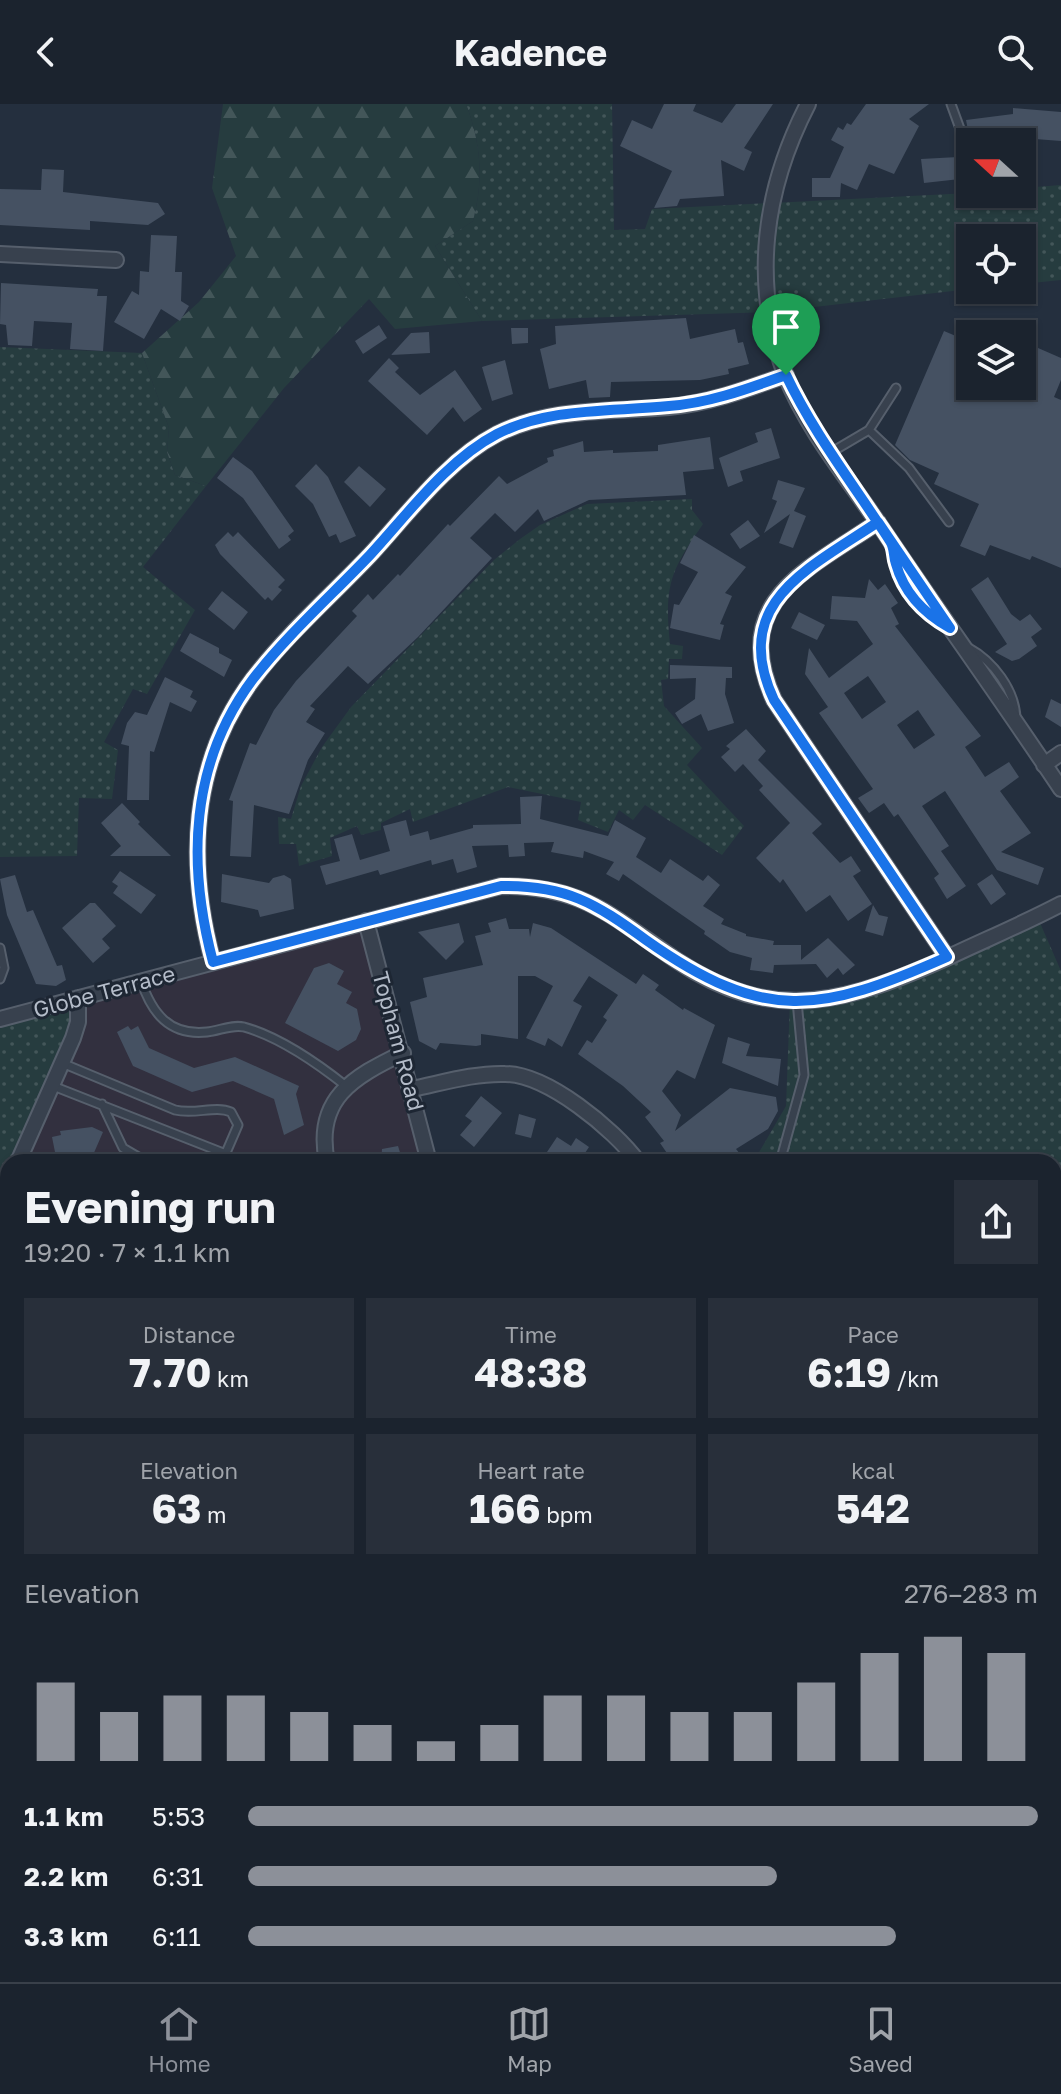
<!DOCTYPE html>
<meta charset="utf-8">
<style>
body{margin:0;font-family:"Golos Text",sans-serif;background:#282f3a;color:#f1f3f6;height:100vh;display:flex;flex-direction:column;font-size:30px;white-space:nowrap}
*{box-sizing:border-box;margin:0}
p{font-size:26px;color:#a0a4aa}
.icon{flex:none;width:44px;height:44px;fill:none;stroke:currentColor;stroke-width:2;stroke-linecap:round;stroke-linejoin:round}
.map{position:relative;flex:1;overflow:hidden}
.details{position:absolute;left:0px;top:1050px;width:1062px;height:828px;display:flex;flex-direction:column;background:#1b232e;border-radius:24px 24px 0 0;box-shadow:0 2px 6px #0004,0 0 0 2px #39404a}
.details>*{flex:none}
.needle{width:52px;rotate:291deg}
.tools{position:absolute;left:956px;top:24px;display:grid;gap:16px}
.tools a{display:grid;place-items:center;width:80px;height:80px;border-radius:0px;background:#1b232e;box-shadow:0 2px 6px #0004,0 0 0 2px #39404a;font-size:40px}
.pin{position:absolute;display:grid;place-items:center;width:68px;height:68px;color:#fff;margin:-82px -34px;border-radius:50% 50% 50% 0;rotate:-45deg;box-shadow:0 0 8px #0007}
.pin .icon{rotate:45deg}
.round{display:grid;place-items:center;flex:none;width:84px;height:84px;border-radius:0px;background:#282f3a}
.summary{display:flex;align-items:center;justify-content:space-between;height:136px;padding:0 24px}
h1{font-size:44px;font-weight:700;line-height:60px}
.metrics{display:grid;grid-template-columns:repeat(3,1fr);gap:12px;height:136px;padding:8px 24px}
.metrics div{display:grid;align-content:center;border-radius:0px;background:#282f3a;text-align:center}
.metrics b{font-size:40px;font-weight:700}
.metrics small{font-size:22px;font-weight:400}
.metrics p{font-size:22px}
.chart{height:224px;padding:16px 24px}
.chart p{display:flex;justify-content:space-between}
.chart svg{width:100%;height:144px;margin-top:8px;stroke:#8c9099;stroke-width:6}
ul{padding:0 24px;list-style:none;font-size:26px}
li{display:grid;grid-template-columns:128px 96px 1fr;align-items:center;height:60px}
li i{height:20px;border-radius:10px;background:#8c9099}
header{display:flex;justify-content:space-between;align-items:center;height:104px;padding:0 24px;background:#1b232e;font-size:36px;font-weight:700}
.dock{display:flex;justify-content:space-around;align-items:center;height:112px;border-top:2px solid #39404a;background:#1b232e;font-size:22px;color:#a0a4aa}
.dock a{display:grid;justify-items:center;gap:4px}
.dock .on{color:#8c9099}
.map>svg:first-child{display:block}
</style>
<header><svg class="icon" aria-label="back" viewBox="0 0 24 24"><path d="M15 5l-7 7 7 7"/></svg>Kadence<svg class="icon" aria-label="search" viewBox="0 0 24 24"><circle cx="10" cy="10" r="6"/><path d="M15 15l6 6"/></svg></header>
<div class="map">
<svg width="1061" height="1878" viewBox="0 0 1061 1878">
<defs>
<pattern id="grass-dots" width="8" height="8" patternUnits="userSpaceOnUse" patternTransform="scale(2)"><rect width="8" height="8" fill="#263c3f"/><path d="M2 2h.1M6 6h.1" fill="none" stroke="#435659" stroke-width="1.8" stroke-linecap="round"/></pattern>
<pattern id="forest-firs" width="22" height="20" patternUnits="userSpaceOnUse" patternTransform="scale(2)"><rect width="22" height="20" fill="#263c3f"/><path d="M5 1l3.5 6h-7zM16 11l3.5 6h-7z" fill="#435659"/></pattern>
</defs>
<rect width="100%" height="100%" fill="#242f3e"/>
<path fill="#32303f" d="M366,817L429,1058H20L78,894Z"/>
<path fill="url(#grass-dots)" d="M466,0H612L614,126L645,125L652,105L970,89L1022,90V84L1061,81V176L1022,180V134H970V185L771,208L482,217L435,142L473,117C484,76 481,39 466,0Z
M0,243L142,249L169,324L167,348L175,371L206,382L143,463L195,506L147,590L133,585L104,638L118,646L112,695L79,694L77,752L0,753Z
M692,395V406L703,420C670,467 664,482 670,540L683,542L682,555H669L668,575L661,576L664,602L702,644L687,661L744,722L722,751L645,701L633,716L619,706L608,728L578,716L581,698L508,683L413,718L410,705L381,719V726L361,731L357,722L330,734L332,752L299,762L296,740H279L278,713L291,715L301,682L322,643L351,603L494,456L520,435L540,421L587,400Z
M1037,812L1061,867V1634L1054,1641V1058H759L758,1050L786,1002L790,896L853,892Z
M78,894L80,907L20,1058H8V1422L0,1421V914Z"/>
<path fill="url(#forest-firs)" d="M223,0H466C481,39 484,76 473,117L435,142L482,217L395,225L369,195L284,284L206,382L175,371L167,348L169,324L142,249L199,198L236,152L212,84Z
M0,1787L8,1788V1870H89L88,1878H0Z
M1054,1808L1061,1816V1878H702L697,1870H1054Z"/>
<path fill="#455162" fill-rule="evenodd" d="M664,0H696L693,7L722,19L736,0H773L744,44L752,48L744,67L721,56L724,92L680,95L677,102L654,104L672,67L620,42L632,16L652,25Z
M866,0H929L909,15L919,22L894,70L869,60L857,86L841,79L840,93H812V74H830L844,43L831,36L838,23L843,26L847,19L851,21Z
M1013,4L1061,8V37L1035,35L1032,75L1022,74V38H972L969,31L966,16L1013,10Z
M958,53L960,75L924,79L921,55Z
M42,65L64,66L63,88L158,99L165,110L148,121L90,117V126L0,121V85L41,86Z
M151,131L177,132L175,168H182L181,197L189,202L180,217L161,205L144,235L114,218L132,187L139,191L140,167L149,168Z
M1,179L98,185L97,192H107L103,247L70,245L72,219L34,217L32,242L8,241L6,221L0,220Z
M686,214L690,235L735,225L738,239L743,238L749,260L728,265L729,270L700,276L611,278L610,293L589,294L586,276L549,285L540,245L556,240L555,222Z
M379,221L387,234L363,250L355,237Z
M511,224H528V239L512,240Z
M944,227L970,238V282H1022V237L1061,254V276L1054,293L1061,296V464L1032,452L1030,456L990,441L985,452L960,442L979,400L934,380L939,369L910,356L895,341Z
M429,228L430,249L391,251L411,229Z
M389,254L399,264L395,268L420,291L455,266L482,305L464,318L453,303L427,331L368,277Z
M505,256L513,290L492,297L482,263Z
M771,324L780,354L740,367L743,377L728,383L719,354L758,338L755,329Z
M710,333L714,365L683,368L686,391L589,396L544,417L538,405L515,428L495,409L470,434L492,454L418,533L368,580L348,562L310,602L315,605L306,618L325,629L308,656L289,710L254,701L251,753L230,752L233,697L229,696L250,639L256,641L274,606L296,577L357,512L352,507L368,490L373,496L398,470L400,472L448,420L450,422L499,372L507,380L548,358L547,354L554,352L553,346L583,337L584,348L613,346V349L658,347V341Z
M233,353L252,367L294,427L288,432L291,436L279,445L243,394L217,374Z
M316,360L328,373L356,432L340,439L336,430L329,433L313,400L295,382Z
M359,362L386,385L370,403L344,378Z
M778,376L805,384L794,407L806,412L793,444L779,439L790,410L764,429L777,397L772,395Z
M748,416L760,432L740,445L730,430Z
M228,428L233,433L238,428L285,476L278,483L282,486L272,497L268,493L265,496L220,450L215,441Z
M694,431L746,463L725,489L732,492L720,520L724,521L720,536L670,524L674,500L679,501L698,468L680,459Z
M988,473L1011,510L1020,517L1030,510L1042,525L1031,533L1037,542L1019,555L1012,557L995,548L1007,540L971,485Z
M869,475L878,486L885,480L898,499L891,504L899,520L895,522L981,632L965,643L985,673L1009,658L1019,673L1000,687L1031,729L1001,748L1044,764L1038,781L997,766L945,687L922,702L949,742L941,747L966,782L947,795L934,774L939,770L898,710L894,713L884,699L869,709L858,694L873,685L819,609L828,603L805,570L809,544L829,574L873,540L857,517L830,515L832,492L865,494ZM868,572L886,598L862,615L844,589ZM918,606L935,631L914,645L897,621Z
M222,487L248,508L234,526L208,505Z
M799,508L825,521L817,536L791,524Z
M190,529L219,544V549L232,556L224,573L180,547Z
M670,561L732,563V574H726L725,590L734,619L708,627L701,610L682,620L675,609L695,595L696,574L670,575Z
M165,573L193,587L190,593L197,597L191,608L170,598L154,648L150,647L149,696H127L129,642L121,640L127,619L135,608L147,611Z
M1051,595L1061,600V623L1045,613Z
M746,625L766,647L758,656L822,720L812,729L840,759L851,752L861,767L853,772L872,800L848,817L830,791L806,808L783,775L780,779L756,754L790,719L759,686L763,682L743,660L735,668L721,653L730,645L726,642Z
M542,692L540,715L608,732L615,716L646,734L636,753L661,769L670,755L703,777L708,771L720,781L703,802L724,815L721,820L746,830V832L774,837L773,841H801V856L828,834L855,861L843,871L838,864L827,874L816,860L774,861L773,869L750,866L752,854L730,848L704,830L705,827L623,770L619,777L606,770L614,758L584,747L583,754L551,748L554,738L524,739L525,752L509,753L508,741L472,742L477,763L457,769L453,755L432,761L431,756L380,771L378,766L326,781L320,762L340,757L334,735L352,730L360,756L390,747L383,722L406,716L410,732L428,727L430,736L473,724V721L521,720L520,693Z
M122,699L140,718L138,720L171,752H110L121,742L101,719Z
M120,767L156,791L141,810L113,789L118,782L112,778Z
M222,770L269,779L273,774L284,771L291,775L294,805L260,813L258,806L221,798Z
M992,770L1006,790L991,801L977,780Z
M15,771L27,808L33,806L57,862L62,861L66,876L56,882L36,880L7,811L0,775Z
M90,799H95L116,822L102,835L110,844L93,859L62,824Z
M873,801L879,811L888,813L883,832L865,827Z
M506,814L509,825H529L530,833L533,819L551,824L636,880L643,870L659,881L655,886L683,906L684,904L715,921L695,975L677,966L662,987L681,1011L675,1027L730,984L776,993L778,1007L768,1025L736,1045L740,1050L726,1058H686L680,1048L671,1055L660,1039L664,1037L645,1013L651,1008L623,982L578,950L587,936L592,939L607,916L603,913L618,891L589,872L573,897L582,902L562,943L548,934L545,942L526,934L553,882L535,872H518V935L481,930V941L476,942L440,939L436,946L419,937L410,898L427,893L423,874L483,861L475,832L491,828L488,819Z
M459,819L464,838L446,856L418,828Z
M329,859L344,867L337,880L352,888L346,899L357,905L361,925L356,936L338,947L285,919L314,864Z
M128,922L131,926L138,922L149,944L194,964L235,953L299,982L296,990L304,1021L284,1031L274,995L233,977L192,988L133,962L117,928Z
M728,933L750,940L746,952L781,955L778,982L722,959Z
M481,992L502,1009L474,1043L460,1031L472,1017L465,1012Z
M519,1010L536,1015L531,1034L515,1030Z
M92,1023L103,1028L90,1058H57L52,1033L61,1031L60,1027Z
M557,1033L571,1042L576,1034L589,1043L579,1058H562L547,1048Z
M398,1042L403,1058H381L382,1045Z"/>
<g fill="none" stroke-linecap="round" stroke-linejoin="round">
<defs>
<path id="lane" d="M951,0L970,52
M869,326L909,364L949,418
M830,349L869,326L896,284
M894,449C896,479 919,506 944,521
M969,544C993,557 1015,586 1016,614
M0,844L4,864L0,875
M141,877C152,909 169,932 207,928C219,927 232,920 244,923C280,933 317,959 346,982
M62,959L175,1006C195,1011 215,1001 231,1008L238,1021L222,1058
M53,982L226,1050
M102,1000L123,1044L147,1058
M780,1058L804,971L797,897
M417,1870L418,1878
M537,1870L542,1878"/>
<path id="street" d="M808,0C764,85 751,178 785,270C808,328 851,378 885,429C943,515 1004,599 1061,685
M0,150L116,156
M878,418C807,466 729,497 774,596L947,853
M1044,661L1061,649
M366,817L429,1058
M213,858C187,760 190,659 253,575C287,530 331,492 370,451C407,411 447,356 497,330C551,303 610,308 669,303C710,299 747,285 786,271
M0,915L501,782C584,782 611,812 676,856C775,923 850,897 951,852C987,835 1025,819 1061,800
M412,985C442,979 474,969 505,970C547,970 614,1025 638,1058
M18,1058L73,934L78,918V894
M327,1058C314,995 353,973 403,949
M0,1189L8,1220
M0,1420L8,1421
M0,1561L8,1536
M1054,1642L1061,1634
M1054,1673L1061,1680
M0,1788L8,1789"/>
</defs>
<use href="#lane" stroke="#565f6c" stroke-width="11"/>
<use href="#street" stroke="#565f6c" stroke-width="18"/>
<use href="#lane" stroke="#38414e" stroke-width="7"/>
<use href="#street" stroke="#38414e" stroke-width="14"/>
</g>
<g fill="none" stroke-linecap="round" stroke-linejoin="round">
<defs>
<path id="route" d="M786,271C747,285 710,299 669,302C610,308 551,303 497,330C447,356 407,411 370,451C331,492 288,530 253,575C190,659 187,760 213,858L501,782C566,781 595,799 646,836C765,920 820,909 947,853L774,596C729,499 808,465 878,418L950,524C925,510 904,489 896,460C893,452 895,444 890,437C854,381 814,330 786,271"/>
</defs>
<use href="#route" stroke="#fff" stroke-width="16"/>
<use href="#route" stroke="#1a73e8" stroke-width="10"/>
</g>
<g text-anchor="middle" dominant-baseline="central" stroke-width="6" stroke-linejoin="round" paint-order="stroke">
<g font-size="22" fill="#b4bcc9" stroke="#1d2633">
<text transform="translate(104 887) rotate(-15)">Globe Terrace</text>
<text transform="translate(399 937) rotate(75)">Topham Road</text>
</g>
</g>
</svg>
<div class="tools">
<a><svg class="needle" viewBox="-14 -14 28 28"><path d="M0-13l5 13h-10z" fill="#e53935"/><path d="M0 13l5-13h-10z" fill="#a0a4aa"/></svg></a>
<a><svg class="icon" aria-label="locate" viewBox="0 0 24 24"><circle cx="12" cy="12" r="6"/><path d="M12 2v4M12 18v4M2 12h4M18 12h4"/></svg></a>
<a><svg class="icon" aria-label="layers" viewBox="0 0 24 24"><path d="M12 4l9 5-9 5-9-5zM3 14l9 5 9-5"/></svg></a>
</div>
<div class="pin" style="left:786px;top:271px;background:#1e9e55"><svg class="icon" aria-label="arrive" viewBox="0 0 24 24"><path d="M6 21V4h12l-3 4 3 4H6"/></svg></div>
<section class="details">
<div class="summary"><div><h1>Evening run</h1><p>19:20 · 7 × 1.1 km</p></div><a class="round"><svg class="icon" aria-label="share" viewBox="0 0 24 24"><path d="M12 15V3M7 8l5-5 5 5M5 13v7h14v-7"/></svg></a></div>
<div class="metrics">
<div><p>Distance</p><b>7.70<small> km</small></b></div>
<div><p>Time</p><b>48:38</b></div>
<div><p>Pace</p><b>6:19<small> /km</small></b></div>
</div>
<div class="metrics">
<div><p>Elevation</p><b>63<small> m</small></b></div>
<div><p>Heart rate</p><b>166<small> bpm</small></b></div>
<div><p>kcal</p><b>542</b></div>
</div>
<div class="chart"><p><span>Elevation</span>276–283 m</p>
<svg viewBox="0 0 160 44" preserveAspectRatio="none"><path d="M5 44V20M15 44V29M25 44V24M35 44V24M45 44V29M55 44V33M65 44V38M75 44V33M85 44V24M95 44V24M105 44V29M115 44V29M125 44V20M135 44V11M145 44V6M155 44V11"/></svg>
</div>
<ul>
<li><b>1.1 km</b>5:53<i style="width:100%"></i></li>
<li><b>2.2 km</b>6:31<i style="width:67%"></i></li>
<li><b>3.3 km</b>6:11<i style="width:82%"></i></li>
</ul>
</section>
</div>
<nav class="dock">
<a class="on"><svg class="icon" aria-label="home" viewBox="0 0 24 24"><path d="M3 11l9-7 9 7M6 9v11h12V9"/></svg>Home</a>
<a><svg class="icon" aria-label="map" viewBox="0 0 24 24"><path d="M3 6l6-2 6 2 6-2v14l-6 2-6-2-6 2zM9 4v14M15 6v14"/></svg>Map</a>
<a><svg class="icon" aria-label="saved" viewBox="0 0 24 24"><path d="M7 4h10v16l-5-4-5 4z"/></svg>Saved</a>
</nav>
